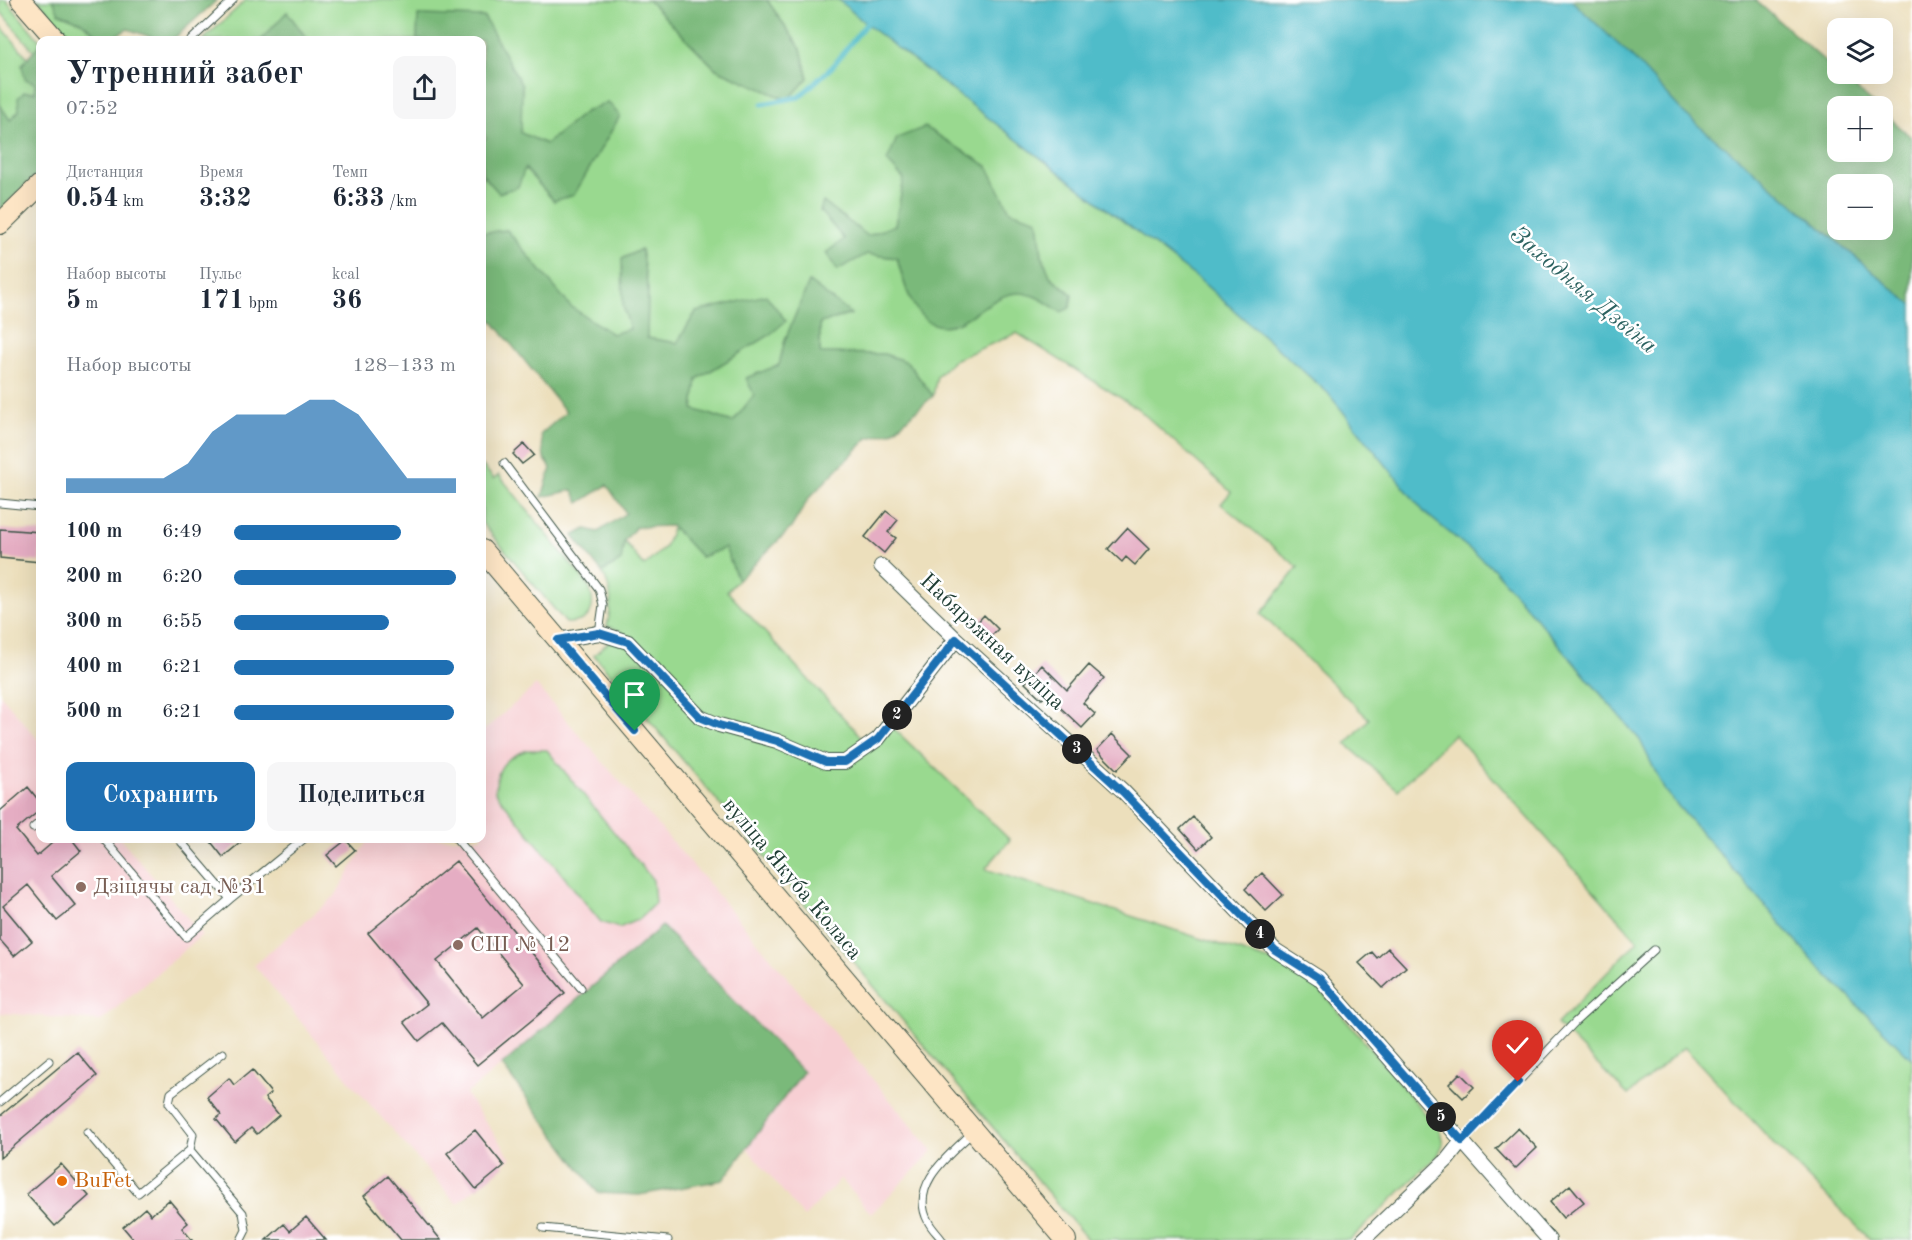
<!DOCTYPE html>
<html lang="ru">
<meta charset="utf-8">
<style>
body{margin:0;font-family:"Old Standard TT",serif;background:#f6f6f7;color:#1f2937;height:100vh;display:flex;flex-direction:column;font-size:22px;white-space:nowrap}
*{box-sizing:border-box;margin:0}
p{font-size:20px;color:#747a83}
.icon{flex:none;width:33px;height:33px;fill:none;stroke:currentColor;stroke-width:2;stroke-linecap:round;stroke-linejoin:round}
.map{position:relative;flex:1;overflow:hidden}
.details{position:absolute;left:36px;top:36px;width:450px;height:807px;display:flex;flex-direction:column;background:#fff;border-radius:12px;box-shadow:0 6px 24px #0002}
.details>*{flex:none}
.controls{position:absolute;left:1827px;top:18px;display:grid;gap:12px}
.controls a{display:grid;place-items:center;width:66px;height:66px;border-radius:12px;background:#fff;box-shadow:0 6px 24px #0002;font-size:30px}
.pin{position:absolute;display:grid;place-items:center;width:51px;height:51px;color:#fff;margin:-62px -26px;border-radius:50% 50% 50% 0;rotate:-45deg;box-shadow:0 0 6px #0007}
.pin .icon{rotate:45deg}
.km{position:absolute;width:30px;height:30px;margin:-15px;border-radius:50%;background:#222;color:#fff;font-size:16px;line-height:30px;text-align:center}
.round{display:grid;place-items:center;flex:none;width:63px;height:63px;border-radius:12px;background:#f6f6f7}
.headline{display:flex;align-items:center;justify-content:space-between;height:102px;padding:0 30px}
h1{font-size:33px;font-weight:700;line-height:45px}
.metrics{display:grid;grid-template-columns:repeat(3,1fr);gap:9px;height:102px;padding:6px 30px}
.metrics div{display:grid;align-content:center}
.metrics b{font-size:26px;font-weight:700}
.metrics small{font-size:16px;font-weight:400}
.metrics p{font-size:16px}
.chart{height:168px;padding:12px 30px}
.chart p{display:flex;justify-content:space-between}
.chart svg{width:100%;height:108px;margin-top:6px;fill:#1f6fb2;opacity:.7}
.action{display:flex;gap:12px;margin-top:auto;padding:12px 30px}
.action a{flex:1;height:69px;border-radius:12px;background:#1f6fb2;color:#fff;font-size:24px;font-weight:700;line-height:69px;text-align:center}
.action a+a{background:#f6f6f7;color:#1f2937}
ul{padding:0 30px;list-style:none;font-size:20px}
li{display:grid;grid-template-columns:96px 72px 1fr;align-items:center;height:45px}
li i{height:15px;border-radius:8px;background:#1f6fb2}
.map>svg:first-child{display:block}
</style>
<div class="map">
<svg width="1912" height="1240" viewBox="0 0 1912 1240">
<rect width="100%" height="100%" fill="#fff"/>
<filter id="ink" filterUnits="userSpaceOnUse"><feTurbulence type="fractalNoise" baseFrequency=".0167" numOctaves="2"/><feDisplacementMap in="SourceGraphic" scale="12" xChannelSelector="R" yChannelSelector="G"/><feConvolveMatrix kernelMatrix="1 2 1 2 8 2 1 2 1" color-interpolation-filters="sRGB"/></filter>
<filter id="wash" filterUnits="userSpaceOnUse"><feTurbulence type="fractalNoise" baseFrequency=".008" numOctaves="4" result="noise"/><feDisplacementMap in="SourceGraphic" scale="24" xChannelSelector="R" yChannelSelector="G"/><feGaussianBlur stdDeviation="1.35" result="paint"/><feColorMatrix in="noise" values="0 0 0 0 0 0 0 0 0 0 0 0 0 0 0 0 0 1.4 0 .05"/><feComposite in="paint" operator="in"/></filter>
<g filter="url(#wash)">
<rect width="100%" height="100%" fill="#ecdfbc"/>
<path fill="#f7cfd3" d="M536,685L708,883L933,1151L871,1214L841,1179L804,1217L747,1148L803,1072L662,926L502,1065L466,1094L511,1158L457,1204L352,1084L254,965L335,896L369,839L482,838V732Z
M0,694L40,742V838L121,839L202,935L101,1021L0,1013Z"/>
<path fill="#99d98f" stroke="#5c8b62" stroke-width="1.5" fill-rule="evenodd" d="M0,0H6L40,41V59L0,11Z
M38,0H53L59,13L80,21L104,40H72Z
M246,0H648L716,69L788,100L808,78L801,49L767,0H839L866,24L1201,281L1328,393L1424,512L1494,569L1640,740L1665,791L1816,964L1912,1059V1240H1871L1780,1150L1684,1047L1628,1095L1557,1024L1638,941L1454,734L1398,790L1346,744L1369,719L1261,614L1298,567L1221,504L1231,492L1137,408L1017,333L954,360L937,376L933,396L907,362L884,354L820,353V323L850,315L809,283L785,340L779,366L747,378L754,395L733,422L693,409L697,379L768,336L696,312L678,343L647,338L648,289L623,306L630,329L612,334L571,308L507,230L482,233V174L499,193L524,168L554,201L585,112L546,144L520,133L522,86L484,17L418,15L417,40H308L287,12L261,40H203ZM987,166L1010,211L1038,220L1042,256L1050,276L1072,294L1061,312C1048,303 1035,293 1019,293C1007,292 996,300 985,306C976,312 967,319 957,323C917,338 905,286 897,258L867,254L826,253L844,240L823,202L868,236L895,225L904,179Z
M0,25L28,58L22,65L35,83V92L10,120L0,105Z
M482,465L494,479L499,475L588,585C598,608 591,623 566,623L482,523Z
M673,526L701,557L725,547L738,580L727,591L865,741L887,722L1010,840L985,869L1283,965L1321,991L1440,1131L1443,1144L1438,1155L1350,1240H1088L594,655L621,631L607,626C612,604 613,592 602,572L621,561L624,541L644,566L665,547Z
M527,750H547L653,880L655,903L639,919L619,928L601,922L495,792C497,767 503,759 527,750Z"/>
<path fill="#7ab97a" stroke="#4c7b57" stroke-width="1.5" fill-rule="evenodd" d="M53,0H217L172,40H159L128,29L107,40H104L80,21L59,13Z
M648,0H767L801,49L808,78L788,100L716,69Z
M1571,0H1755L1876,106H1838V152H1882L1883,112L1912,138V305L1741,160L1700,127L1684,113L1636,61ZM1838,184H1882V230H1838Z
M287,12L308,40H261Z
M418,15L484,17L522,86L521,133L546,144L585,112L608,102L620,116L574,195L554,201L525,168L518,187L499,193L482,174V141L486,138L482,131V40H417Z
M40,44V171L0,210V105L10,120L19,111L18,98L24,92H35V83L25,79L22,65Z
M925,127L987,166L1010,211L1038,220L1042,256L1050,276L1072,295L1070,308L1061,312C1048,304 1035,293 1019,293C1007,292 996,300 985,306C976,312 967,319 957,323C916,338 905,286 897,258L867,254L837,270L826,253L844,239L820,211L823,202L868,236L895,225L904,179L887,161L897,138Z
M507,230L571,307L612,334L630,329L623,306L622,259L641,249L648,289L647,338L677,343L696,312L766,295L786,321L768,336L697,379L693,409L733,422L754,395L746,378L779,365L785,340L809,282L851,314L820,323V353L884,354L907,362L933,396L892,432L868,438L809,498L791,528L738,580L725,548L701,557L672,526L636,527L624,541L621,561L602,572L573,536L586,529L598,532L626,513L607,485L579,503L573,490L542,497L551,468L544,458L541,434L566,412L482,308V233Z
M662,926L803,1072L723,1180L639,1195L598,1193L502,1065Z"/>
<path fill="#4fbcc9" stroke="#377c7e" stroke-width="1.5" d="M839,0H1571L1636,61L1684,113L1700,127L1741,160L1912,305V1059L1816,964L1665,791L1640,740L1494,569L1424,512L1328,393L1201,281L866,24Z"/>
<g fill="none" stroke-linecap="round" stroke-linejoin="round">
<path stroke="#4fbcc9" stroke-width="5" d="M762,104L799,97L832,67L869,20"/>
</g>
<g id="blocks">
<path fill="#e5adc3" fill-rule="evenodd" d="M524,444L534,455L522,464L513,454Z
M886,511L898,520L888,532L896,538L884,553L865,537Z
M1127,528L1149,549L1135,565L1126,557L1122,562L1108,549Z
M0,529L40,532V562L0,558Z
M984,615L998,629L988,639L974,626Z
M1042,665L1067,690L1089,665L1104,678L1083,703L1095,714L1082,728L1047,695L1042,699L1025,683Z
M1112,734L1132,754L1117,770L1097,750Z
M28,787L40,802V810L16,830L37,856L58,838H71L81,851L51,876L76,906L57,921L28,885L3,906L32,941L14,956L0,940V811Z
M1193,817L1211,837L1198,849L1180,829Z
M208,838H246L223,857Z
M346,840L355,850L336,866L327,855Z
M456,861L565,993L477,1065L442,1023L419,1041L404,1022L427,1004L368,933ZM478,928L524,984L483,1018L437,961Z
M1262,873L1283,895L1266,911L1245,889Z
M1388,948L1406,967L1383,988L1359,963L1372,952L1377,958Z
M77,1052L97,1076L0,1158V1116Z
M252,1070L271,1093L265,1098L279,1115L257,1134L251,1128L235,1142L216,1119L221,1115L207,1097L229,1078L234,1085Z
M1460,1073L1474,1087L1463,1098L1449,1084Z
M1518,1128L1537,1148L1515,1169L1496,1149Z
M475,1130L504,1166L476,1189L447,1153Z
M61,1164L89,1196L55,1226L26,1194Z
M388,1176L441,1240H401L364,1196Z
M1570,1185L1584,1202L1563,1218L1550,1202Z
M169,1200L188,1223L182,1228L192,1240H134L123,1227L145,1208L151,1215Z
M306,1217L326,1240H266L284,1224L290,1231Z"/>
</g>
</g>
<g filter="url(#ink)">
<use href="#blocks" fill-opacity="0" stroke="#3e5548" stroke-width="1.5"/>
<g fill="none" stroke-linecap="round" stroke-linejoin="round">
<defs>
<path id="lane" d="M191,40L233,0
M504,463L599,589L603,605L599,633
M0,503L40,507
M33,828L40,822
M103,838L186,937L230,899
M178,838L230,899L305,838
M456,838L581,988
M223,1053L171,1093L169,1103L193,1134L190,1150L243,1213L246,1230L241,1240
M0,1102L49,1061
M87,1132L138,1193L190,1150
M1462,1141L1575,1022L1654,950
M543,1228L668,1240
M942,1240C938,1234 931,1228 928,1221C909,1185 949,1155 972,1133"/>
<path id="street" d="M881,566L956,639L1123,791L1275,950L1319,978L1549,1240
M559,640L599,633L628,642L700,717L719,725L777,741L826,762H845L878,739L956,639
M1363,1240L1447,1160L1462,1141"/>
<path id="secondary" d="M21,0L56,40
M0,224L40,185
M482,550L1066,1240"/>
</defs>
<use href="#lane" stroke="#3e5548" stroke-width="9"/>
<use href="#street" stroke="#3e5548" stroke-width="16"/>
<use href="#secondary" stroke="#3e5548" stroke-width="22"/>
<use href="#lane" stroke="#fff" stroke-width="7"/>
<use href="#street" stroke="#fff" stroke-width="14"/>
<use href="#secondary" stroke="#fde5c5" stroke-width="20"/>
</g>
</g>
<g fill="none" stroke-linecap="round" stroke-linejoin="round" filter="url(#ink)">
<defs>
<path id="route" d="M635,731L558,640L599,633L628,642L700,717L719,725L777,741L826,762H845L878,739L956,639L1123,792L1275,950L1319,978L1462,1141L1518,1082"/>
</defs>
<use href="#route" stroke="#fff" stroke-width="12"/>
<use href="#route" stroke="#1f6fb2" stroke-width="8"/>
</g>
<g fill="#8d6e63" stroke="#fff" stroke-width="2">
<circle cx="81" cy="887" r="6"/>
<circle cx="458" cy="945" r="6"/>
</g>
<circle fill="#e8710a" stroke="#fff" stroke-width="2" cx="62" cy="1181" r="6"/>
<g text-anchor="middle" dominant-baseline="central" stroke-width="5" stroke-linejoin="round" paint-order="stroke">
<g font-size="22" fill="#1f3d34" stroke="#fff">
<text transform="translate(992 642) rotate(43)">Набярэжная вуліца</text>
<text transform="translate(792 879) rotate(50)">вуліца Якуба Коласа</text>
</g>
<g font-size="22" fill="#785e54" stroke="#fff" text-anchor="start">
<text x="93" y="887">Дзіцячы сад №31</text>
<text x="470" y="945">СШ № 12</text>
</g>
<g font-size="22" fill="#c56008" stroke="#fff" text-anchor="start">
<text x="74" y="1181">BuFet</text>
</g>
<g font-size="24" font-style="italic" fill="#2d6361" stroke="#fff">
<text transform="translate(1583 291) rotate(40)">Заходняя Дзвіна</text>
</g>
</g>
</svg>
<div class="controls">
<a><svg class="icon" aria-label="layers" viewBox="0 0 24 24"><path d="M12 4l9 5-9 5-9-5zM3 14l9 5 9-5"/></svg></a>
<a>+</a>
<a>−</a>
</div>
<div class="pin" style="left:635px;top:731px;background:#1e9e55"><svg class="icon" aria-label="arrive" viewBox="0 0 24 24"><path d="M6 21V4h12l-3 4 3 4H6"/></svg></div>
<div class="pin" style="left:1518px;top:1082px;background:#d93025"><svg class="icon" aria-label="check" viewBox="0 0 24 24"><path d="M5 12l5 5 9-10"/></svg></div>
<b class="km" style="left:897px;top:715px">2</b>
<b class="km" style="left:1077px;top:749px">3</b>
<b class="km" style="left:1260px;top:934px">4</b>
<b class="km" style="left:1441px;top:1117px">5</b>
<section class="details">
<div class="headline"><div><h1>Утренний забег</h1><p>07:52</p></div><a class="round"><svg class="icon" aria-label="share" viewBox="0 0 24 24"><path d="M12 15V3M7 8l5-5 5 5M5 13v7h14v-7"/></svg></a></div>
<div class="metrics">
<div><p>Дистанция</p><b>0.54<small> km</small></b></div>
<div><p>Время</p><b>3:32</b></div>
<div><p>Темп</p><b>6:33<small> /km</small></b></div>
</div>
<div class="metrics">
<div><p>Набор высоты</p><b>5<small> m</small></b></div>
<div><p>Пульс</p><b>171<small> bpm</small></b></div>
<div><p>kcal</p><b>36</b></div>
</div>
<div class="chart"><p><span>Набор высоты</span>128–133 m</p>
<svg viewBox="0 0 160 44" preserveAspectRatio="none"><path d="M0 44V38L10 38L20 38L30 38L40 38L50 32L60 19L70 12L80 12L90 12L100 6L110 6L120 12L130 25L140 38L150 38L160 38V44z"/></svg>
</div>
<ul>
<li><b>100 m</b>6:49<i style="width:75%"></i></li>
<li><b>200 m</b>6:20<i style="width:100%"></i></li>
<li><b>300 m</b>6:55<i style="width:70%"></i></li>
<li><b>400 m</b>6:21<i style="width:99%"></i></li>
<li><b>500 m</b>6:21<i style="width:99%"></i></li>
</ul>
<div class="action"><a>Сохранить</a><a>Поделиться</a></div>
</section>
</div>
